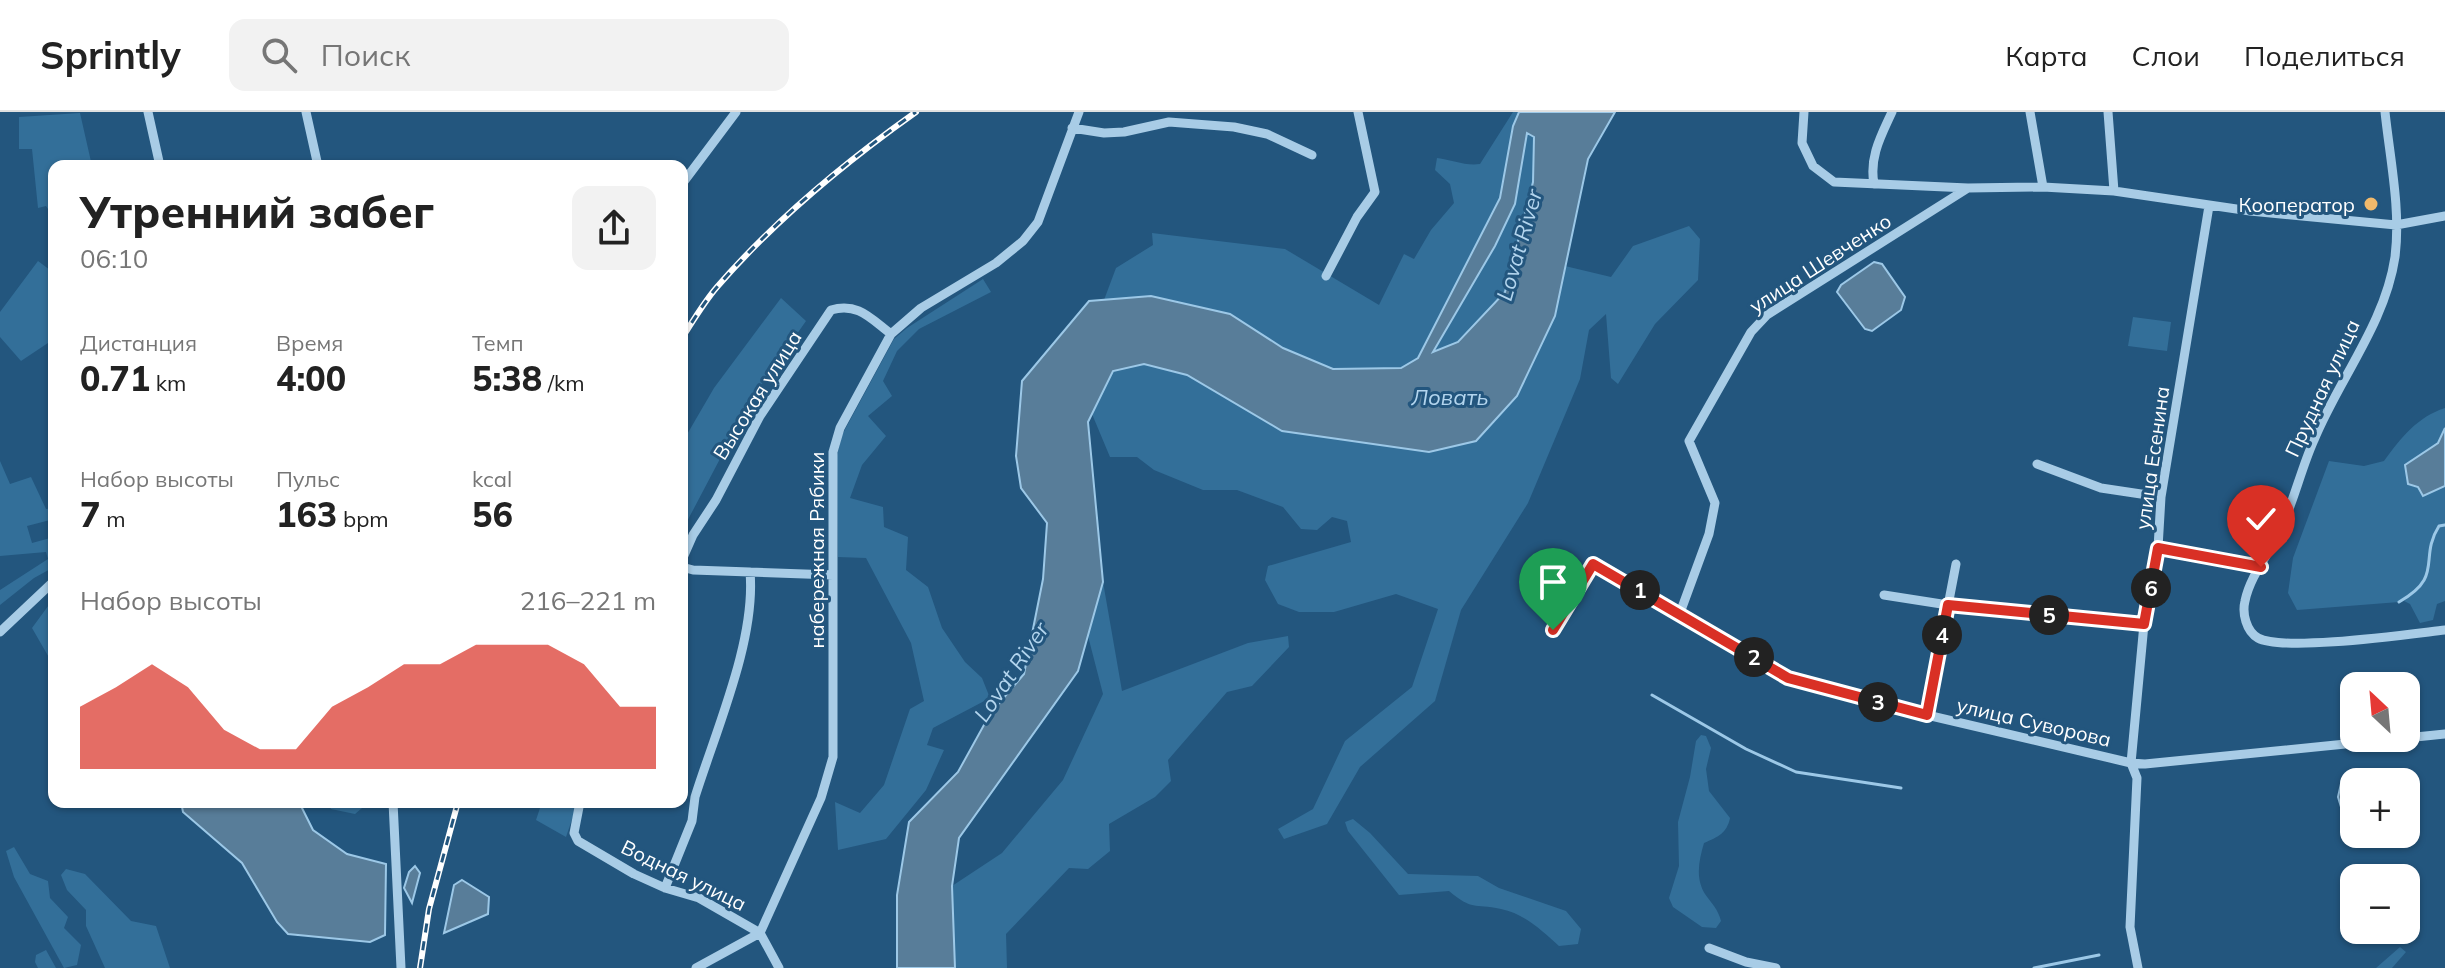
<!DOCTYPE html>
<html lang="ru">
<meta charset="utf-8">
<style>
body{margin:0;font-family:Mulish,sans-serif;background:#f2f2f2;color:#222;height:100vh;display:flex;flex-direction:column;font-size:30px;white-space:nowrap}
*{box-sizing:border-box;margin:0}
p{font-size:26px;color:#767676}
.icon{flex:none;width:44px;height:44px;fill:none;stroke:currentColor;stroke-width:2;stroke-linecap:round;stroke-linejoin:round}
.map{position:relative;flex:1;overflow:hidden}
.panel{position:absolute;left:48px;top:48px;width:640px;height:648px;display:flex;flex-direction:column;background:#fff;border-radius:16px;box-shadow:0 2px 6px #0004}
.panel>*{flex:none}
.needle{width:52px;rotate:334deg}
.tools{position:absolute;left:2340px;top:560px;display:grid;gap:16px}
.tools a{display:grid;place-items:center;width:80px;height:80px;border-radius:16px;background:#fff;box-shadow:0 2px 6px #0004;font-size:40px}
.pin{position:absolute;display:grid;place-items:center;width:68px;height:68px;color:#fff;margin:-82px -34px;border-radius:50% 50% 50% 0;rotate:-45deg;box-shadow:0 0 8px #0007}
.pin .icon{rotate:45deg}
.km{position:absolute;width:40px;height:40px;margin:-20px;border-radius:50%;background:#222;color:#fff;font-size:22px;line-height:40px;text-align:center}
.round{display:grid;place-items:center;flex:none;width:84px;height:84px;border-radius:16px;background:#f2f2f2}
.head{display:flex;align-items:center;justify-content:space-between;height:136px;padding:0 32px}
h1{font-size:44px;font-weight:800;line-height:60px}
.stats{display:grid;grid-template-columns:repeat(3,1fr);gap:12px;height:136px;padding:8px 32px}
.stats div{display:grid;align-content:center}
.stats b{font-size:34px;font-weight:800}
.stats small{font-size:22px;font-weight:400}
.stats p{font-size:22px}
.chart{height:224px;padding:16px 32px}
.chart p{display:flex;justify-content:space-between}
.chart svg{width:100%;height:144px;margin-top:8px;fill:#d93025;opacity:.7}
header{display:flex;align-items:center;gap:48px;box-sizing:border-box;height:112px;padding:0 40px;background:#fff;border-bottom:2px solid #e0e0e0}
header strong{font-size:38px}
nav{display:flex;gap:44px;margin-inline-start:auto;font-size:28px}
.search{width:560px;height:72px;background:#f2f2f2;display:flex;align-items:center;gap:20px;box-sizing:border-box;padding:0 28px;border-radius:16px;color:#767676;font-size:30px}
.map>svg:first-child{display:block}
</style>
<header>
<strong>Sprintly</strong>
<div class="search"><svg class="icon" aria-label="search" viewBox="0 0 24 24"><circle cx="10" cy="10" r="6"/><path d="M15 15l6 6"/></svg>Поиск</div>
<nav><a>Карта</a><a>Слои</a><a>Поделиться</a></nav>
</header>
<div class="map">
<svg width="2445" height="856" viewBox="0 0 2445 856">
<rect width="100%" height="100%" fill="#23567e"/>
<path fill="#336f99" d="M1513,0H1519L1513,14L1500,86L1418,246L1401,256L1333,257L1283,236L1230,202L1151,184L1104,188L1116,156L1153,133L1152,121L1285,137L1379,193L1404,142L1414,147L1431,118L1454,91L1450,72L1435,58L1437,46C1452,48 1465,54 1480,52Z
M80,1L92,54H54V106L46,94L38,96L32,37H19V5Z
M1527,21L1534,25L1533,70L1505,180L1458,230L1432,241L1495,135L1515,92Z
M1689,114L1700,127L1698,168L1655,212L1618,272L1611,266L1606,202L1589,218L1580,267L1528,391L1461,498L1435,589L1360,655L1327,712L1284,727L1278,717L1313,697L1345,629L1412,575L1438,497L1396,482L1334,500H1299L1278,492L1265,468L1268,454L1351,430L1347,409L1332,405L1317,418L1301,417L1283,395L1237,378H1203L1154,358L1137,345H1110L1092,302L1113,259L1144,252L1187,263L1282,319L1555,204L1565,154L1611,165L1633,134Z
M38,149L54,161V227L21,249L0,225V200Z
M983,167L991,180L919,217L897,239L883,269L892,284L868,304L886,324L862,353L850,386L883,395L884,415L908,425L906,458L928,475L942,516L965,550L982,566L990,586L933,616L927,633L944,638L926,678L886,727L838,738L835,690L860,701L884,673L910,597L924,589L911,531L866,446L838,445L837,343L842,323L894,227L907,216Z
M781,186L806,209L752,286L682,419V331L714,276Z
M2133,205L2171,210L2167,239L2128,234Z
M2445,296V316L2418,374L2423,384L2445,374V489L2437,492L2433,508L2420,511L2410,492L2404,489L2409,485L2399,490L2297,498L2288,481L2293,446L2329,349L2364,354L2384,349C2401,326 2417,305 2445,296Z
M0,349L10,372L31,365L46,397L54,396V407L27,414L32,431L54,425V455L34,466L0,493V478L48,447L46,440L0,444Z
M1103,470L1122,579L1248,531L1288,524L1289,535L1252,574L1227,580L1168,648L1171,669L1155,685L1109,712L1110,739L1088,757L1069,756L1006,822L1007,856H955L952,774L1002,741L1063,668L1103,582L1088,524Z
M54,486V550L51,549L32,516Z
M1701,623L1706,624L1711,636L1706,657L1709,679L1730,706C1727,721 1718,725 1704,731C1699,748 1695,766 1705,782C1712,792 1718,797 1721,809L1716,816L1702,815L1673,795L1669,786L1679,754L1678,710L1690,665L1696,629Z
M327,690H369L355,702L331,697Z
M542,690H578L566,725L536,708Z
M1353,707L1370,721L1408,762L1478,764L1499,776L1566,799L1581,817L1578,832L1559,834C1542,819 1525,802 1501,797C1473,791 1473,799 1449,779L1399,783L1348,719L1345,710Z
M14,735L30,762L48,769L50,786L68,805L64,816L81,833L77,853L64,856L14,765L6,739Z
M66,757L85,762L131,809L156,814L170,856H105L86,814V798L67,778L61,763Z
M2400,835L2406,840L2392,856H2376Z
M46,838L56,856H38L35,850L36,843Z"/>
<path fill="#587d99" stroke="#9cc8e7" stroke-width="2" fill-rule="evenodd" d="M1519,0H1615L1588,47L1555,204L1517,284L1476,329L1429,340L1282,319L1187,263L1144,252L1113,259L1088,310L1103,470L1078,559L959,726L952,774L955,856H897V783L909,710L958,660L990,602L1024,562L1043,467L1047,411L1021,376L1016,344L1022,269L1089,189L1151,184L1230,202L1283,236L1333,257L1401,256L1418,246L1500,86L1513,14ZM1527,21L1534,25L1533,70L1505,180L1458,230L1433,240L1495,134L1515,92Z
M1874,150L1882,152L1905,185L1901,198L1872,219L1865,217L1837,180L1841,173Z
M2445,316V374L2423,384L2418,375L2408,372L2405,353L2438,331Z
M2347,666H2385L2390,670H2354V700L2341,695L2338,685L2342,667Z
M181,690H299L313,718L347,742L386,752L385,823L370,830L288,822L277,810L242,751L183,700Z
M415,754L420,761L412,791L404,776L409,760Z
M462,768L489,785L488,802L444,821L454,773Z"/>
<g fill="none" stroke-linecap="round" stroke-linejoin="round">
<path stroke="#9cc8e7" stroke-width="3" d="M2399,490C2445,464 2418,447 2439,414L2445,413
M1652,583L1746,637L1796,660L1901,676
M2034,856L2099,843"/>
<path stroke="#a8cce6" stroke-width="9" d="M148,0L160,54
M306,0L318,54
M1804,0L1802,31L1813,54L1834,70L1968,76L2043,75L2114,79L2250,99L2396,113L2445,104
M2030,0L2043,75
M2108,0L2114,79
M2385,0C2390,47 2401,98 2395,145C2385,212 2339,267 2314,328C2301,357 2294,389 2280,419C2269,442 2250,464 2245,489C2242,501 2246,519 2258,526C2283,540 2410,522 2445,518
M1072,16L1104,21L1124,20L1169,10L1234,15L1267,22L1312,43
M682,72L736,0
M1874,72C1869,45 1881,24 1892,0
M1326,164L1357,105L1375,80L1358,0
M2037,352L2101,376L2161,385
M2158,436L2261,455
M682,448L693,423L716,388L760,304L831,198C858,190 871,207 891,222
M682,455L693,458L833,463
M1884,483L1948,493L2144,512
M1680,501L1709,422L1715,391L1689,329L1751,220L1767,203L1968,76
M1553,518L1593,452L1788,566L1927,603L2131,651L2145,652L2405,626
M0,520L54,469
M1927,603L1956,452
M2406,626L2445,622
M393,690L401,856
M580,690L574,721L578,729L634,762L665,776L699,786L760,821
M665,776L692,709L695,685C716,618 756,528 750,460
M760,821L821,686L833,645V340L840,316L891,222L921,196L996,151L1023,129L1038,110L1079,0
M760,821L779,856
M1709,836L1746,850L1776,856
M696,856L760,821
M2138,856L2130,815L2137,666L2131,651L2144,512L2158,436L2161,385L2209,94"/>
<defs>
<path id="rail" d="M682,226C693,209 704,190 717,175C775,108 844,51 916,0
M420,856L429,797L458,690"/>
</defs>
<use href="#rail" stroke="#fff" stroke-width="6"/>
<use href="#rail" stroke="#23567e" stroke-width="3" stroke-dasharray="9" stroke-linecap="butt"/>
</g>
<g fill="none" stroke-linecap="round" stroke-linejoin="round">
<defs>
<path id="route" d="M1553,518L1593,452L1788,566L1927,603L1948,493L2144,512L2158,436L2261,455"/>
</defs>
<use href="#route" stroke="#fff" stroke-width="16"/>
<use href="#route" stroke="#d93025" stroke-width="10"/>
</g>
<circle fill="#f1b96b" stroke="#23567e" stroke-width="3" cx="2371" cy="92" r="8"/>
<g text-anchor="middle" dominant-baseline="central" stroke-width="6" stroke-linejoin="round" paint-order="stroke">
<g font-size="20" fill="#fff" stroke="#23567e" text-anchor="end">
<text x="2355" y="92">Кооператор</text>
</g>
<g font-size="20" fill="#fff" stroke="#23567e">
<text transform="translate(1820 151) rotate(-33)">улица Шевченко</text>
<text transform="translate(2322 276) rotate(-65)">Прудная улица</text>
<text transform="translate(757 283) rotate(-58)">Высокая улица</text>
<text transform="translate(2152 346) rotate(-82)">улица Есенина</text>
<text transform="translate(816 438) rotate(-90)">набережная Рябики</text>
<text transform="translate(2034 610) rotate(13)">улица Суворова</text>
<text transform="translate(684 763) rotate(26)">Водная улица</text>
</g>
<g font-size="22" font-style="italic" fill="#b3d5ee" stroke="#23567e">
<text transform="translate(1519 133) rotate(-74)">Lovat River</text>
<text x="1450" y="285">Ловать</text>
<text transform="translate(1011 560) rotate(-56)">Lovat River</text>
</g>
</g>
</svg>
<div class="tools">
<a><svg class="needle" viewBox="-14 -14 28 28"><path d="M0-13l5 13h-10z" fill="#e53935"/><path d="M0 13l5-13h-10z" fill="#767676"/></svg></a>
<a>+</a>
<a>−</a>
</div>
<div class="pin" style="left:1553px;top:518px;background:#1e9e55"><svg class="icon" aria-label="arrive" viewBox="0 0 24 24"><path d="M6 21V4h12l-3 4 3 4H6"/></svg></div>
<div class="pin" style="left:2261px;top:455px;background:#d93025"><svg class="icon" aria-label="check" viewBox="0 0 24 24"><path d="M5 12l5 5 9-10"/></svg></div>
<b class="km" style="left:1640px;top:478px">1</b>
<b class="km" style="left:1754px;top:545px">2</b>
<b class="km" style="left:1878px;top:590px">3</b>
<b class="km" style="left:1942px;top:523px">4</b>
<b class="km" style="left:2049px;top:503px">5</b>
<b class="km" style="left:2151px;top:476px">6</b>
<section class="panel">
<div class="head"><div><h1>Утренний забег</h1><p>06:10</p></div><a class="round"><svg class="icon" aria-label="share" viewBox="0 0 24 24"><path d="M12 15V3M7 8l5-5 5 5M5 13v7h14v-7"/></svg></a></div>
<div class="stats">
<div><p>Дистанция</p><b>0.71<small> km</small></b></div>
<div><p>Время</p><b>4:00</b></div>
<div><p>Темп</p><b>5:38<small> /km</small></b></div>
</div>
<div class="stats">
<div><p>Набор высоты</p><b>7<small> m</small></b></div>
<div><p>Пульс</p><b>163<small> bpm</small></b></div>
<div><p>kcal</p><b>56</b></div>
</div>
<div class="chart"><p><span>Набор высоты</span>216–221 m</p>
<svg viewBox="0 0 160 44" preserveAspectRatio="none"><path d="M0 44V25L10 19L20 12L30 19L40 32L50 38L60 38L70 25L80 19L90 12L100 12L110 6L120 6L130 6L140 12L150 25L160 25V44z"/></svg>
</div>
</section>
</div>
